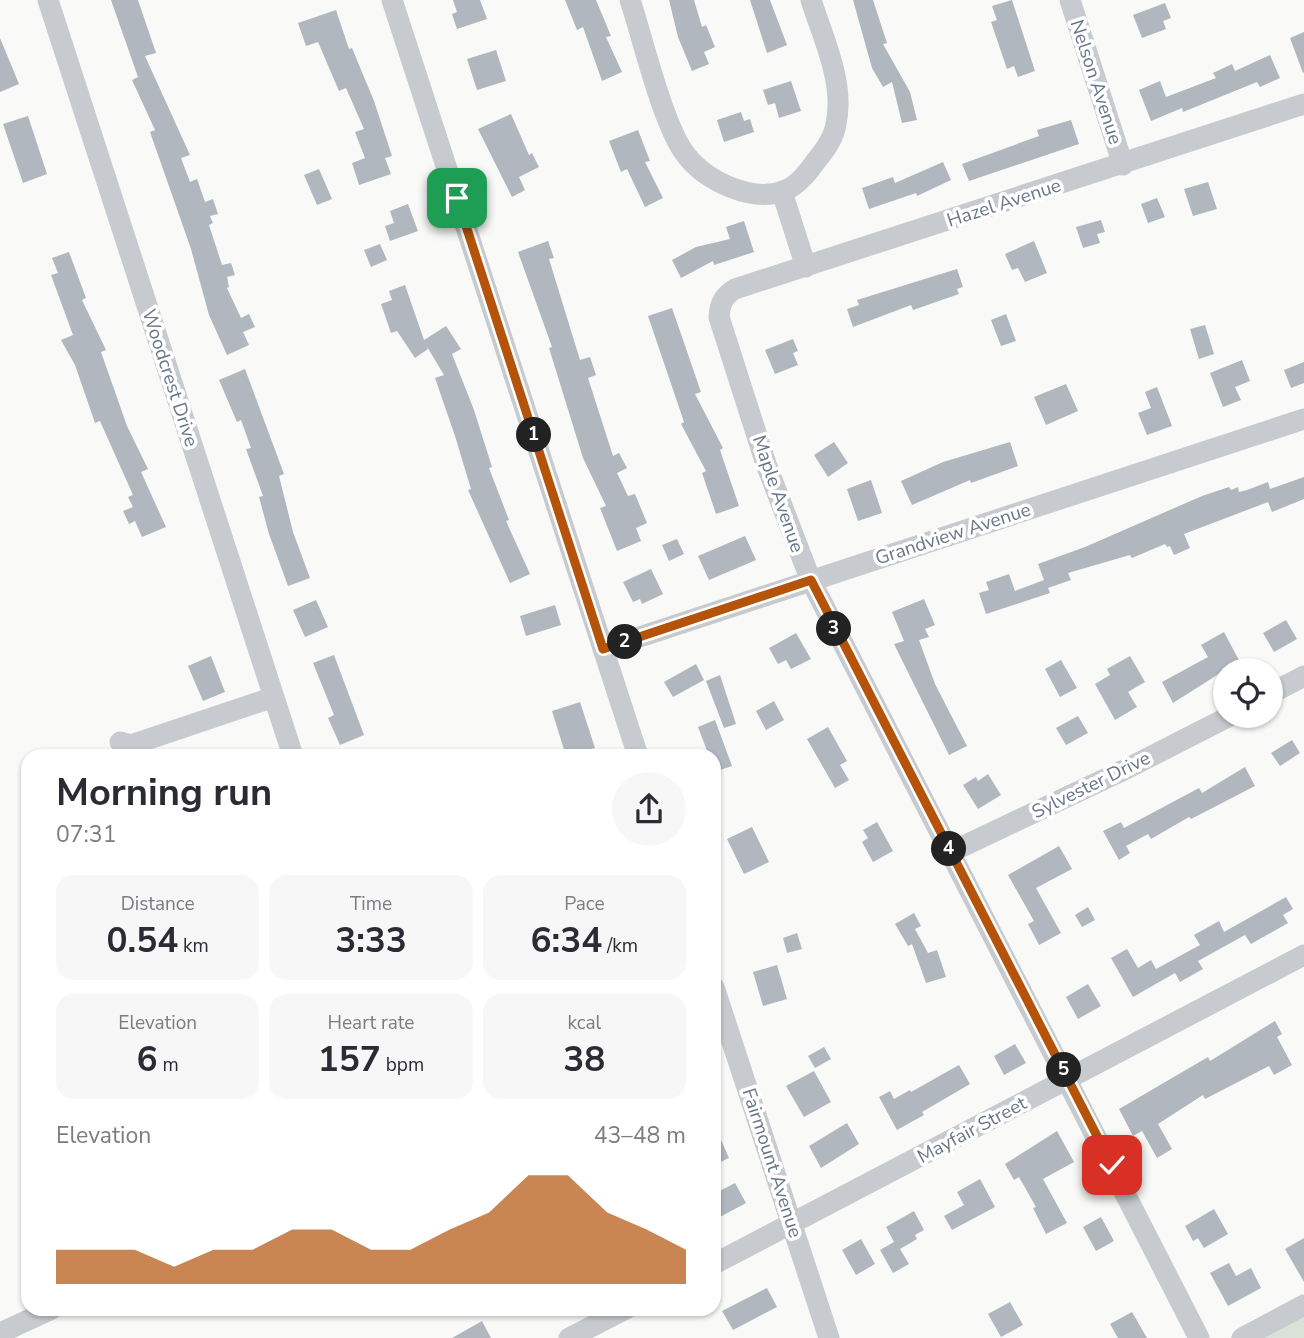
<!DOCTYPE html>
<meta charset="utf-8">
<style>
body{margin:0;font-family:"Nunito Sans",sans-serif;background:#f7f7f7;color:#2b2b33;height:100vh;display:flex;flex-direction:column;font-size:26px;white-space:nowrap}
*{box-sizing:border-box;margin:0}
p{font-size:23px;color:#7c7c81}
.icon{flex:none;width:38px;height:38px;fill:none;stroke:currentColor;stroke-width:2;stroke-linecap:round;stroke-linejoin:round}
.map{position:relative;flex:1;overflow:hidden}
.details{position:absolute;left:21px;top:749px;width:700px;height:567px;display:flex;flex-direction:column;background:#fff;border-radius:21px;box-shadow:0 2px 5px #0004}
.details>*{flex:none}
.buttons{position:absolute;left:1213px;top:658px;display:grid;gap:14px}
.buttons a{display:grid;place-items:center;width:70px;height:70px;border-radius:50%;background:#fff;box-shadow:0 2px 5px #0004;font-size:35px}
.pin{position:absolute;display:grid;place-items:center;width:60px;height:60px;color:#fff;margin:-30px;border-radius:14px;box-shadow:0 4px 10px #0006}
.km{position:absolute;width:35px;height:35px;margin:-18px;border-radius:50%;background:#222;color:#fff;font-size:19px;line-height:35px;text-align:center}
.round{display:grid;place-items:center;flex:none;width:74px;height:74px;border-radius:37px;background:#f7f7f7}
.summary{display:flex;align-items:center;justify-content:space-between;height:119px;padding:0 35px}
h1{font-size:38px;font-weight:700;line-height:52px}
.stats{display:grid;grid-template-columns:repeat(3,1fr);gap:10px;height:119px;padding:7px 35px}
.stats div{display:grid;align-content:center;border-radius:18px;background:#f7f7f7;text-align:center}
.stats b{font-size:35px;font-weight:700}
.stats small{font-size:19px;font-weight:400}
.stats p{font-size:19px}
.chart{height:196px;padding:14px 35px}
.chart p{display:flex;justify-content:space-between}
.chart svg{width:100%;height:126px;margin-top:7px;fill:#b45309;opacity:.7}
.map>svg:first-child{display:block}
</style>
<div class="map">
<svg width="1304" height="1338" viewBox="0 0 1304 1338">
<rect width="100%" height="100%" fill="#f9f9f7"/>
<path fill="#dae2d8" d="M1304,1299V1338H1230Z"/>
<path fill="#b0b7be" d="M111,0H138L156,53L145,56L190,155L181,158L190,182L197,179L205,202L213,199L218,214L210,216L213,223L209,225L222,265L231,263L235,275L227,277L229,287L227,288L241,318L249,314L255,327L243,332L249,345L227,355L209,315L191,249L150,132L155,130L132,80L138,77Z
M453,0H480L487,19L457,29L452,14L457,12Z
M565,0H596L611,36L606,37L622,72L602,81L583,27L577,30Z
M669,0H694L702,27L706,25L715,47L704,52L709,64L692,71L678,37Z
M750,0H770L787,45L767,53Z
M853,0H873L887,43L883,44L910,92L917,120L902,123L892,82L883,87L872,68Z
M1012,0L1035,71L1018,77L1014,66L1007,69L991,22L997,20L992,6Z
M1165,3L1171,18L1163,21L1166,29L1142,38L1133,15Z
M336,10L349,49L352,48L374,101L392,156L385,158L391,174L359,185L352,163L365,158L355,132L364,129L346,88L339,91L318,42L306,46L298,23Z
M1304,32V72L1303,73L1290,38Z
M0,38L19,84L0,92Z
M496,50L506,81L477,90L467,59Z
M1270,55L1280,78L1260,87L1257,82L1183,112L1182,108L1151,121L1139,90L1160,81L1166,97L1216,78L1213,73L1232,64L1235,71Z
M791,81L801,111L779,118L775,103L768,105L763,90Z
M741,112L744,121L750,119L754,132L724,142L717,120Z
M511,114L529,155L532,153L539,167L519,177L525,190L512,197L478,129Z
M28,116L47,174L23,183L3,124Z
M1071,120L1079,144L969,181L962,164L1039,136L1037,130Z
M638,130L650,161L645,162L663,198L645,207L627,169L621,172L609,141Z
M943,162L951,180L917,196L916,193L869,209L862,188L893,177L895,183Z
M319,169L332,199L317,205L304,175Z
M1208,182L1217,209L1193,216L1184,189Z
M1157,198L1165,217L1148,223L1141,204Z
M408,204L418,231L390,241L385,226L394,223L390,211Z
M1101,220L1105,232L1097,234L1100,243L1083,248L1076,227Z
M744,221L754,252L714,265L713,261L681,278L672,260L696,247L730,239L726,227Z
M548,241L554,258L549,259L580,360L590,357L596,375L588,378L613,456L619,453L627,468L617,473L628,496L635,494L647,523L636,528L641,541L617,551L600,508L606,506L583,458L549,348L552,347L518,252Z
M1034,241L1047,273L1025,282L1018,268L1012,270L1005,254Z
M380,244L387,260L371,267L364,250Z
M69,252L86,298L82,300L106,350L101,352L127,426L148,469L141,472L166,527L142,537L135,521L129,524L123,511L133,507L128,497L133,495L100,421L95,423L75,365L61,340L73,335L51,275L58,273L52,258Z
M957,269L963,287L957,289L959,294L913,310L911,305L853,327L847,309L859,305L857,300Z
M405,285L424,340L446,326L461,349L452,354L474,410L492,467L489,468L509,520L506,521L530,574L510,583L468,490L471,489L455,436L435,378L444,375L426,345L428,349L415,358L397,331L391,333L381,304L392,300L389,291Z
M672,308L701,392L695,394L723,448L720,450L739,506L716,514L702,473L706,471L681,424L684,422L648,316Z
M1006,314L1016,341L1001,346L991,320Z
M1205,325L1214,354L1199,359L1190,329Z
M793,339L798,351L793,353L798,365L775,374L765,350Z
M1242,360L1250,381L1235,387L1241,400L1223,407L1210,373Z
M1304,362V383L1291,388L1284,370Z
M245,369L284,474L279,476L293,532L310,578L288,586L269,534L259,497L263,496L246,449L251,448L241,420L237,422L219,380Z
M1066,384L1078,411L1046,425L1034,397Z
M1157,387L1172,426L1147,435L1138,413L1151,408L1145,392Z
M834,442L848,463L828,477L814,455Z
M1010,442L1018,466L971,483L970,480L912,505L901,481L943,462Z
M1304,477V499L1272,512L1268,502L1184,534L1190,548L1174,555L1170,546L1167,547L1165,544L1132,558L1130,555L1068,573L1071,580L1048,588L1050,593L986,614L979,593L989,590L986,582L1009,574L1015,591L1044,580L1038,564L1085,547L1202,496L1229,487L1231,490L1238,487L1239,492L1247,490L1268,482L1270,489Z
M871,480L882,513L858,521L847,489Z
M745,536L756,560L709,580L698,556Z
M677,539L684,554L669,561L662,545Z
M651,569L663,594L642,604L640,599L633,602L623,582Z
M924,599L935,625L925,629L929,637L919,640L935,684L967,746L949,755L894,644L904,641L892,612Z
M316,600L328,627L305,637L293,610Z
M555,605L561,625L526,636L520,616Z
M1286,620L1297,639L1274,652L1263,633Z
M1224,632L1241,664L1225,670L1173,703L1162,682L1208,657L1201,645Z
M796,633L811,659L791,669L786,660L778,664L769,648Z
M334,655L364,735L340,745L328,718L334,715L313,663Z
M211,656L225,692L203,701L188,666Z
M1130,656L1145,682L1128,692L1137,707L1115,720L1095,684L1110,675L1107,669Z
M1061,660L1077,688L1060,697L1045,669Z
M696,664L704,680L673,697L664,682Z
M720,675L736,724L724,728L706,681Z
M774,701L784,720L766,730L756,711Z
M580,702L595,748L566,756L552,711Z
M1078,716L1088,733L1066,745L1056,728Z
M715,720L732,766L714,772V756H709L698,727Z
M828,727L847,761L840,765L849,780L835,788L807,739Z
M1292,740L1300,753L1280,766L1271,753Z
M1245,767L1255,786L1191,819L1189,817L1151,839L1148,834L1126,846L1130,853L1119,860L1103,831L1121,822L1124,828L1199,788L1202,793Z
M988,774L1001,795L978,809L963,785L976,777L978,781Z
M877,822L893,851L873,862L862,842L868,838L863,830Z
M752,827L769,862L744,874L727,839Z
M1059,846L1072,869L1036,888L1061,933L1039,945L1028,924L1034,921L1008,875Z
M1286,897L1293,909L1283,915L1288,923L1251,944L1245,935L1198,961L1203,969L1180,982L1175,973L1133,997L1111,958L1127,949L1138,968L1151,960L1156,969L1200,945L1194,935L1219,921L1224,932Z
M1088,907L1095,920L1082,927L1075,915Z
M914,913L921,926L915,929L928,953L937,950L946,977L926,983L912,944L908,946L895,924Z
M797,933L802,949L787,953L783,938Z
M777,965L787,999L763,1006L753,972Z
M1088,984L1101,1006L1078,1019L1066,997Z
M1275,1021L1282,1034L1277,1037L1292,1065L1274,1075L1269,1066L1205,1099L1203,1095L1158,1124L1172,1149L1157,1158L1142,1131L1133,1136L1119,1109L1208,1057L1210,1061Z
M1015,1044L1026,1063L1004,1075L994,1056Z
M824,1047L831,1059L815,1068L808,1056Z
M959,1065L970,1084L922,1112L924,1115L897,1130L879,1097L890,1091L894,1099L910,1090L911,1092Z
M814,1071L831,1102L804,1117L786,1086Z
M847,1123L859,1144L821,1168L809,1146Z
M714,1124L729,1158L714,1165Z
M1057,1131L1074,1162L1043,1179L1067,1223L1046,1234L1033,1208L1036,1207L1019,1177L1014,1180L1005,1164Z
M980,1179L995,1207L952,1230L944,1216L964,1205L957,1192Z
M735,1183L746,1203L718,1218L714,1210V1194Z
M1214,1209L1228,1234L1204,1248L1198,1238L1193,1241L1185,1226Z
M914,1211L924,1230L915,1235L917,1239L900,1249L909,1264L893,1273L880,1250L894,1242L886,1227Z
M1101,1217L1114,1241L1096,1251L1083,1227Z
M1304,1238V1282L1285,1249Z
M861,1239L875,1264L856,1275L842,1250Z
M1229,1263L1236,1276L1251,1268L1261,1288L1228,1306L1210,1273Z
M767,1288L777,1307L733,1330L722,1311Z
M1010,1302L1023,1325L1001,1337L988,1314Z
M1132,1312L1147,1338H1118L1110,1324Z
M482,1321L491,1338H452Z"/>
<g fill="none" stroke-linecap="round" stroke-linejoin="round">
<path stroke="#c7cace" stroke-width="21" d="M48,0L293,756
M392,0L638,756
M630,0C643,39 663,126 686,155C706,181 753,204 786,190C799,184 808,172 816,161C825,150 834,138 836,124C845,83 823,38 811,0
M1070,0L1123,165
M782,192L806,267
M603,649L1304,419
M1270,694L1304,676
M120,742L131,745L274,697
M951,852L1128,768L1230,716
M714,987L829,1338
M714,1264L1304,955
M0,1333L52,1309
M569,1338L626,1309
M1199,1338L811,581L766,464L719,317C720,304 723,296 735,289L1304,104
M1242,1338L1304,1305"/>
</g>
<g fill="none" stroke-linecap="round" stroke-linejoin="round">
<defs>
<path id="route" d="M457,198L603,649L811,580L1112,1165"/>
</defs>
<use href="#route" stroke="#fff" stroke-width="14"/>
<use href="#route" stroke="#b45309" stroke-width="9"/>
</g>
<g text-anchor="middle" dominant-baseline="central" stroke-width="7" stroke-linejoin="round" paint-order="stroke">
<g font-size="19" fill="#677789" stroke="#fff">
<text transform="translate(1096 82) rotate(72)">Nelson Avenue</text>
<text transform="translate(1004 203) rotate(-18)">Hazel Avenue</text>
<text transform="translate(170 378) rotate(72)">Woodcrest Drive</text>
<text transform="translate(778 494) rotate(71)">Maple Avenue</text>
<text transform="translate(953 534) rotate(-18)">Grandview Avenue</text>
<text transform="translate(1091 785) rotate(-26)">Sylvester Drive</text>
<text transform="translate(972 1130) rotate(-28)">Mayfair Street</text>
<text transform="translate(772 1163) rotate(72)">Fairmount Avenue</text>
</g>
</g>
</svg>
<div class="buttons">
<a><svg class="icon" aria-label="locate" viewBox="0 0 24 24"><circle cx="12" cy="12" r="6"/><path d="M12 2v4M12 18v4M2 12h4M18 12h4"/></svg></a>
</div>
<div class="pin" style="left:457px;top:198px;background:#1e9e55"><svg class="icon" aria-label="arrive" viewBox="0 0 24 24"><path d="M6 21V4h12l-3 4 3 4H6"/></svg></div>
<div class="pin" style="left:1112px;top:1165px;background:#d93025"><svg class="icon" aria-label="check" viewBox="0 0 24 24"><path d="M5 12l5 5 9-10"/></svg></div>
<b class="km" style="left:534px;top:435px">1</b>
<b class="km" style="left:625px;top:642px">2</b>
<b class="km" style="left:834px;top:629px">3</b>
<b class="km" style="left:949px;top:849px">4</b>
<b class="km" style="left:1064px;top:1070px">5</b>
<section class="details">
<div class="summary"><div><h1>Morning run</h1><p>07:31</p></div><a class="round"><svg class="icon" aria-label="share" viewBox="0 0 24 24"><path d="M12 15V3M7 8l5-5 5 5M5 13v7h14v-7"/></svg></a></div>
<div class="stats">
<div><p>Distance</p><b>0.54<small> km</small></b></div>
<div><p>Time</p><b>3:33</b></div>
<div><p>Pace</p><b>6:34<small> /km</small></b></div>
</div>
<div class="stats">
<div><p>Elevation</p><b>6<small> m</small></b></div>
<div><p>Heart rate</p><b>157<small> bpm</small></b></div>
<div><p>kcal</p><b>38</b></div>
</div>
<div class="chart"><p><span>Elevation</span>43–48 m</p>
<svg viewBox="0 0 160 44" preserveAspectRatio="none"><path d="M0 44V32L10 32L20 32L30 38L40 32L50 32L60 25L70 25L80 32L90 32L100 25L110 19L120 6L130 6L140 19L150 25L160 32V44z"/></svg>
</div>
</section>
</div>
